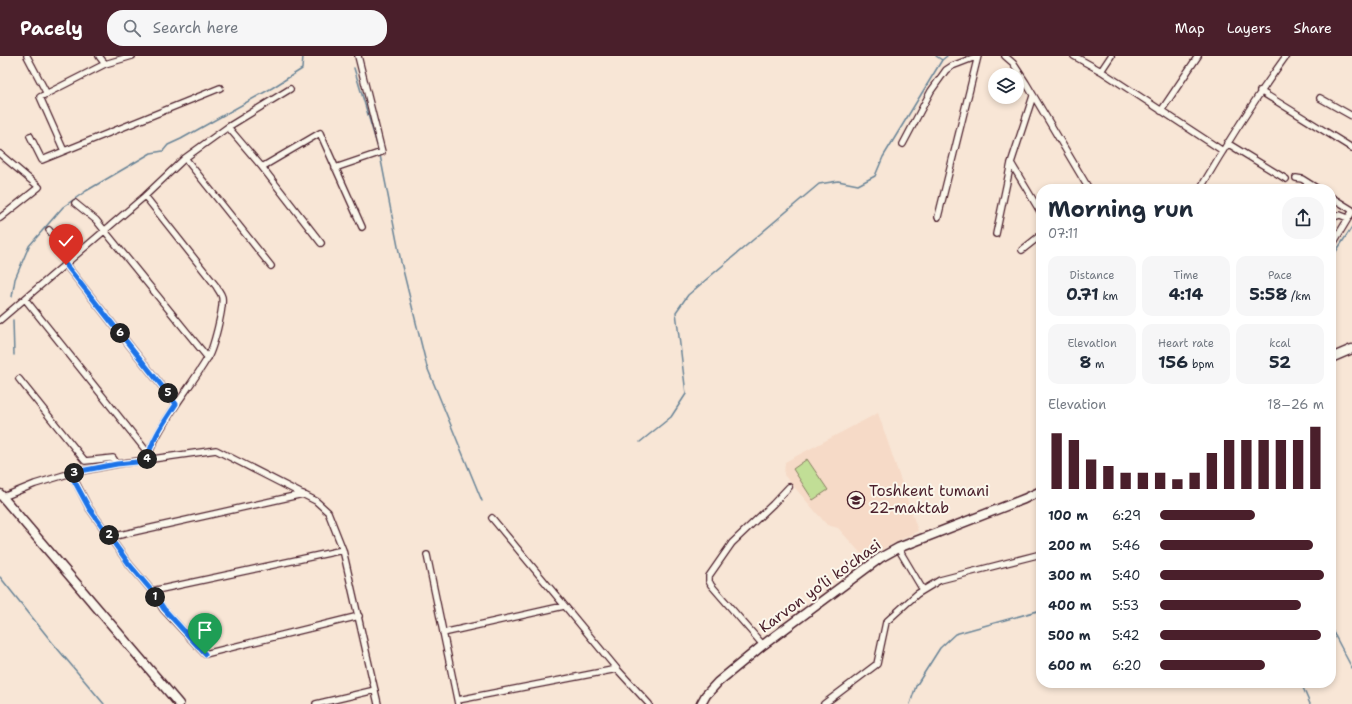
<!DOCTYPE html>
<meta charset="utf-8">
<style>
body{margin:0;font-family:"Shantell Sans",sans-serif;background:#f6f6f7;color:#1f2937;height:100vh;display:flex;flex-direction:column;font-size:15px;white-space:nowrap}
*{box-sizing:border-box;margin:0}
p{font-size:13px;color:#747a83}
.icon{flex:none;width:22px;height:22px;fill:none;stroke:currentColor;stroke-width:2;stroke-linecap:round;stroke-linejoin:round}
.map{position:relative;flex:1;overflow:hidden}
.sheet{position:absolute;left:1036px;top:128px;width:300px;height:504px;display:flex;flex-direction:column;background:#fff;border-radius:16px;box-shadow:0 2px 6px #0003}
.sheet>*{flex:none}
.buttons{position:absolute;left:988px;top:12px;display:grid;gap:8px}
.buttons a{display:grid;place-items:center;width:36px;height:36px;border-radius:50%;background:#fff;box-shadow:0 2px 6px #0003;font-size:20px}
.pin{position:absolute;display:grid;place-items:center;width:34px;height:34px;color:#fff;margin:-41px -17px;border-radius:50% 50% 50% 0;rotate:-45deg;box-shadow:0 0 4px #0007}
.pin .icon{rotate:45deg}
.km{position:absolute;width:20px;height:20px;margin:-10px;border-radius:50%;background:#222;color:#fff;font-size:11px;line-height:20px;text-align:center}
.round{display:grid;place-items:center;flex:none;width:42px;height:42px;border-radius:16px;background:#f6f6f7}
.headline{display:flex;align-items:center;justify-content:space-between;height:68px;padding:0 12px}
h1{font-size:22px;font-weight:700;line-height:30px}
.stats{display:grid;grid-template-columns:repeat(3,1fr);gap:6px;height:68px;padding:4px 12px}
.stats div{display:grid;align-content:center;border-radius:10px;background:#f6f6f7;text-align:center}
.stats b{font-size:17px;font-weight:700}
.stats small{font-size:11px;font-weight:400}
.stats p{font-size:11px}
.chart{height:112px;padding:8px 12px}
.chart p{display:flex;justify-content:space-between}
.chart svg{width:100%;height:72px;margin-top:4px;stroke:#4a1f2b;stroke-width:6}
ul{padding:0 12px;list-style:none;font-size:13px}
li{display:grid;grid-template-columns:64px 48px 1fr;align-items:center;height:30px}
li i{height:10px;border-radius:5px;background:#4a1f2b}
header{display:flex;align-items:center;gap:24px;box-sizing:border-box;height:56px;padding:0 20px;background:#4a1f2b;color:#fff}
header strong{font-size:19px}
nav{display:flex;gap:22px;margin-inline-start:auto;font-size:14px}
.search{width:280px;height:36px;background:#f6f6f7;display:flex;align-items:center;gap:10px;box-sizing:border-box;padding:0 14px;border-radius:16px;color:#747a83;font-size:15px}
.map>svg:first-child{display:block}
</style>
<header>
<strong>Pacely</strong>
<div class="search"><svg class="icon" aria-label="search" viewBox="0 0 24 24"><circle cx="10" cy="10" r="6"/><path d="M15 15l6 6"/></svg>Search here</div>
<nav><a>Map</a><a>Layers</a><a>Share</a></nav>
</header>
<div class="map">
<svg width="1352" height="648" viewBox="0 0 1352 648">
<rect width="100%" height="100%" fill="#f8e6d6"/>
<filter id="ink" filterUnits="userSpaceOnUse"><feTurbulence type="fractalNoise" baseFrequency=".025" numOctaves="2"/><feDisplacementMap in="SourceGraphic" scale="8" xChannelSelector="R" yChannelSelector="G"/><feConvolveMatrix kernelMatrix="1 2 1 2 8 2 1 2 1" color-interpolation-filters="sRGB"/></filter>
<g filter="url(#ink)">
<path fill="#f6dac7" d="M878,357L918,475L865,502L838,472L827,469L784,419L785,406Z"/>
<path fill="#c1de96" stroke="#867e60" d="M807,403L828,434L813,444L793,413Z"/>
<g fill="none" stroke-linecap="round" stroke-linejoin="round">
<path stroke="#698497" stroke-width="1.5" d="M936,0L942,4
M354,12L378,92
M380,99L401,206L427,311L482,445
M1331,203L1352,171
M12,241L15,223L29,190L63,151L86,135L151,97L163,95L168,89L181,83L272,32L302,13L303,0
M13,264L14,299
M640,386L671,361L686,338L676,256L688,239L819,128L838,125L858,129L875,120L883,101L942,4L947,0
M0,521L51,585L104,648
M1331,572L1352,612
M1301,627L1310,648
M910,648L916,630L940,592L955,578L1041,554"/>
<defs>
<path id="street" d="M27,0L47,38
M99,0L105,8
M1005,0L1013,7L1026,27L1089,133
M1074,0L1101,15L1223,95
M1101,15L1111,0
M1260,35L1352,92
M1320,42L1352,60
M1161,55L1198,0
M228,71L262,111L321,187
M30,80L42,104L220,32
M1227,87L1286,123
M903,88L931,35L946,14L952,10L978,0
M64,95L40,41L105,8L132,0
M0,98L39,131L0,162
M185,102L271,210
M1011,107L1041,157
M262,111L320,77L362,171
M335,112L382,96L358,0
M1296,122L1302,123L1318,133
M1200,133C1227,87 1255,43 1286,0
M145,140L216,230C218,234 221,237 222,241C224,252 213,294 207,303C191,330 170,354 156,382C152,390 148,397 147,405
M1331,141L1352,154
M75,147L96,164L208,302
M938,161L978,0
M1331,162L1340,159L1348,162
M49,174L72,202
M996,178L1011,107L1033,40
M1331,191L1352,156
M1022,194L1041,179
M66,209L176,348
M25,243L148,397
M0,264L145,140L185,102L228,71L290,33
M19,323L85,405L113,402L117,408
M71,417L89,452L129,508L152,535L163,553L205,598L359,560
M3,441L35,428L71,417L117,408L216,394L316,445L328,456L343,494L378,648
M492,462L617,613L649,648
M111,481L303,438
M898,492L923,534
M427,499L458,648
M152,535L343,494
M443,577L564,550
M763,589L711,529L709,525V520L732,487L773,448L789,431
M458,644L617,613
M316,648L375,634
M824,648L877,608L886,566L917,538L940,524L1041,498"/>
<path id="secondary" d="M1331,302L1352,293
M0,438L179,648
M701,648L706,639L718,626L763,589L880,502L898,492L1024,443L1041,435"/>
</defs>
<use href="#street" stroke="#4a1f2b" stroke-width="8"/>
<use href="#secondary" stroke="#4a1f2b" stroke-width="11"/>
<use href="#street" stroke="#fbf7ec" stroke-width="5.5"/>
<use href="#secondary" stroke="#fbf7ec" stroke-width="8"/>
</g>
</g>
<g fill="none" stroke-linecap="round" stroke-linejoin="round" filter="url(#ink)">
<defs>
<path id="route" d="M66,209L176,348C165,365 151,384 147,405L117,408L70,417L89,452L129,508L152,535L164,553L205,598"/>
</defs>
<use href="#route" stroke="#fff" stroke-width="8"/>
<use href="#route" stroke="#1a73e8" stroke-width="5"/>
</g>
<defs>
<symbol id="school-ring" viewBox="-11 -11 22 22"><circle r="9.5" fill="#fbf7ec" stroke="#4a1f2b" stroke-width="1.5"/><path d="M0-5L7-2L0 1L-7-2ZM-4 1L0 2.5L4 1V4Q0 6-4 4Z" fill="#4a1f2b"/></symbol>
</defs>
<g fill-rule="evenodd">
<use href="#school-ring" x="846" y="434" width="20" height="20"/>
</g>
<g text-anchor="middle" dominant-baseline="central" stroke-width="4" stroke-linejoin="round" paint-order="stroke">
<g font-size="15" fill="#4a1f2b" stroke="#fbf7ec" text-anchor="start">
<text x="869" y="435">Toshkent tumani<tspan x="869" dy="17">22-maktab</tspan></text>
</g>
<g font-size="15" fill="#4a1f2b" stroke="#fbf7ec">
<text transform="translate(820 530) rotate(-36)">Karvon yo‘li ko'chasi</text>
</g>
</g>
</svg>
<div class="buttons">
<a><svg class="icon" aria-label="layers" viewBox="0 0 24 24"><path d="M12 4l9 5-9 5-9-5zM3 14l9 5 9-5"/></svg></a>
</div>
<div class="pin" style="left:205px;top:598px;background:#1e9e55"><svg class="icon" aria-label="arrive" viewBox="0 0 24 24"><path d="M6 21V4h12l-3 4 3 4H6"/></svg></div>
<div class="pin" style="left:66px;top:209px;background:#d93025"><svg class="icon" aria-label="check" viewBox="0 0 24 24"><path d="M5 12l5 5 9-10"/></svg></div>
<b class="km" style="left:155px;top:541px">1</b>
<b class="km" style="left:109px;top:479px">2</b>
<b class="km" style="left:74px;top:417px">3</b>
<b class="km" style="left:147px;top:403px">4</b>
<b class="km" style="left:168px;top:337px">5</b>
<b class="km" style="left:120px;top:277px">6</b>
<section class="sheet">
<div class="headline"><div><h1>Morning run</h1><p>07:11</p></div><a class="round"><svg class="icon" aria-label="share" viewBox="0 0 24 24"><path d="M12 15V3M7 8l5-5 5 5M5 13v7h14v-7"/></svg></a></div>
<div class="stats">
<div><p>Distance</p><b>0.71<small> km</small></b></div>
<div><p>Time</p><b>4:14</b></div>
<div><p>Pace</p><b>5:58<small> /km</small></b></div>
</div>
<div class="stats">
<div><p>Elevation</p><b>8<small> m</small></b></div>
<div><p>Heart rate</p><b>156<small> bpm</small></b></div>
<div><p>kcal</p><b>52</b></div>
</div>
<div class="chart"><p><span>Elevation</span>18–26 m</p>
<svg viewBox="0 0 160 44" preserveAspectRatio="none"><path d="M5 44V10M15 44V14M25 44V26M35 44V30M45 44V34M55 44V34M65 44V34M75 44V38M85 44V34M95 44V22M105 44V14M115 44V14M125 44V14M135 44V14M145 44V14M155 44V6"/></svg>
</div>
<ul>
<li><b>100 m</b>6:29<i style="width:58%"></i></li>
<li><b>200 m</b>5:46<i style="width:93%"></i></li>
<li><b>300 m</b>5:40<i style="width:100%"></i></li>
<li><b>400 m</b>5:53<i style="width:86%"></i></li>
<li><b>500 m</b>5:42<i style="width:98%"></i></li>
<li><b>600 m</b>6:20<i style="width:64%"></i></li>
</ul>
</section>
</div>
